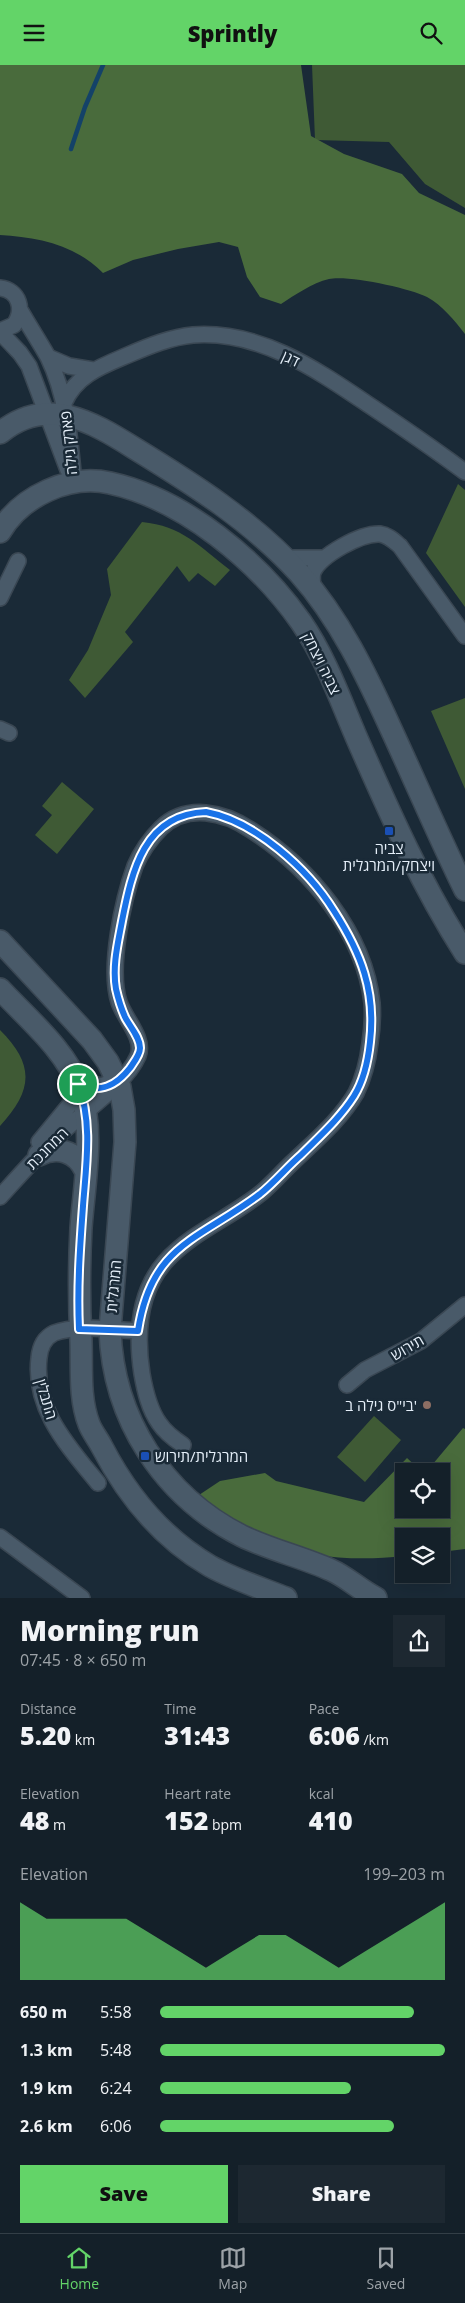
<!DOCTYPE html>
<meta charset="utf-8">
<style>
body{margin:0;font-family:"Open Sans","Noto Sans Hebrew",sans-serif;background:#1d2831;color:#f1f3f6;height:100vh;display:flex;flex-direction:column;font-size:19px;white-space:nowrap}
*{box-sizing:border-box;margin:0}
p{font-size:16px;color:#9da3a8}
.icon{flex:none;width:28px;height:28px;fill:none;stroke:currentColor;stroke-width:2;stroke-linecap:round;stroke-linejoin:round}
.map{position:relative;height:1533px;overflow:hidden}
.panel{display:flex;flex-direction:column;background:#142029;flex:1}
.panel>*{flex:none}
.fabs{position:absolute;left:395px;top:1398px;display:grid;gap:10px}
.fabs a{display:grid;place-items:center;width:55px;height:55px;border-radius:0px;background:#142029;box-shadow:0 5px 20px #0002,0 0 0 1px #333e46;font-size:25px}
.pin{position:absolute;display:grid;place-items:center;width:42px;height:42px;color:#fff;margin:-21px;border:2px solid #fff;border-radius:50%;box-shadow:0 1px 5px #0007}
.round{display:grid;place-items:center;flex:none;width:52px;height:52px;border-radius:0px;background:#1d2831}
.summary{display:flex;align-items:center;justify-content:space-between;height:85px;padding:0 20px}
h1{font-size:28px;font-weight:800;line-height:38px}
.stats{display:grid;grid-template-columns:repeat(3,1fr);gap:8px;height:85px;padding:5px 20px}
.stats div{display:grid;align-content:center}
.stats b{font-size:25px;font-weight:800}
.stats small{font-size:14px;font-weight:400}
.stats p{font-size:14px}
.chart{height:140px;padding:10px 20px}
.chart p{display:flex;justify-content:space-between}
.chart svg{width:100%;height:90px;margin-top:5px;fill:#63d468;opacity:.7}
.cta{display:flex;gap:10px;margin-top:auto;padding:10px 20px}
.cta a{flex:1;height:58px;border-radius:0px;background:#63d468;color:#111;font-size:20px;font-weight:800;line-height:58px;text-align:center}
.cta a+a{background:#1d2831;color:#f1f3f6}
ul{padding:0 20px;list-style:none;font-size:16px}
li{display:grid;grid-template-columns:80px 60px 1fr;align-items:center;height:38px}
li i{height:12px;border-radius:6px;background:#63d468}
header{display:flex;justify-content:space-between;align-items:center;height:65px;padding:0 20px;background:#63d468;color:#111;font-size:22px;font-weight:800}
.dock{display:flex;justify-content:space-around;align-items:center;height:70px;border-top:1px solid #333e46;background:#142029;font-size:14px;color:#9da3a8}
.dock a{display:grid;justify-items:center;gap:2px}
.dock .active{color:#63d468}
.map>svg:first-child{display:block}
</style>
<header><svg class="icon" aria-label="menu" viewBox="0 0 24 24"><path d="M4 6h16M4 12h16M4 18h16"/></svg>Sprintly<svg class="icon" aria-label="search" viewBox="0 0 24 24"><circle cx="10" cy="10" r="6"/><path d="M15 15l6 6"/></svg></header>
<div class="map">
<svg width="465" height="1533" viewBox="0 0 465 1533">
<rect width="100%" height="100%" fill="#1a2a37"/>
<path fill="#3f5a35" d="M312,0H465V143L425,119L389,77L315,75Z
M458,419L465,425V542L426,488Z
M142,457C182,461 199,481 230,505L215,521L198,508L189,517L177,501L125,567L133,577L85,633L69,615L88,585L111,530L107,504Z
M465,633V724L431,646Z
M62,717L94,744L57,789L35,770L52,750L42,741Z
M0,965C35,1000 33,1025 0,1061Z
M374,1351L401,1375L365,1417L337,1392Z"/>
<path fill="#496b3c" d="M0,0H301L311,71L344,89L402,109L419,128L465,150V269C454,255 443,241 427,232C409,223 348,210 329,214C312,218 295,230 281,239L260,232L247,212L238,182L219,177L178,184L133,195L103,208C76,180 37,172 0,170Z
M463,1363L465,1364V1484L441,1487V1471H404V1491C358,1496 312,1494 268,1476C247,1467 217,1445 196,1432L220,1416L265,1408L276,1416L364,1437L407,1393L421,1406H404V1444H441V1406H427Z"/>
<g fill="none" stroke-linecap="round" stroke-linejoin="round">
<path stroke="#144268" stroke-width="4.5" d="M71,84L85,42L103,0"/>
<defs>
<path id="street" d="M0,223C19,225 25,245 14,260L0,266
M20,245C29,261 39,276 48,292C67,331 70,375 74,417
M0,267L20,288L29,301L68,405
M48,292L69,301L93,305
M64,338C76,310 102,301 128,290C149,281 171,272 193,270C260,265 317,305 369,340C402,362 434,384 465,407
M284,493H325
M314,527C313,520 311,514 313,507C321,490 361,468 380,469C388,470 394,476 400,481L465,571
M0,533L18,496
M0,664L9,668
M39,1077L81,1026
M0,1132C19,1111 38,1089 59,1070C82,1048 126,1019 138,991C145,973 124,953 119,937C108,903 123,834 135,801C141,787 150,774 161,763C187,738 224,747 251,765C310,803 364,867 372,938C373,951 372,965 370,978C368,995 364,1012 356,1028C341,1054 316,1075 294,1096C283,1106 273,1118 261,1128C230,1153 192,1167 165,1197C138,1228 136,1270 142,1309C145,1326 149,1344 159,1358C165,1367 174,1374 183,1380
M347,1320L365,1305L421,1276L465,1240
M98,1418C68,1381 33,1344 39,1293C40,1282 44,1273 54,1268C76,1259 114,1265 138,1266
M0,1472L82,1533"/>
<path id="secondary" d="M0,368C46,330 91,356 134,383C193,419 253,457 299,508C340,554 366,609 391,664C416,718 439,772 465,825
M0,467C21,431 69,409 110,418C184,434 258,496 301,557C326,593 341,637 358,676C390,749 422,821 465,888
M0,876L92,975L108,997L120,1022L124,1045L125,1077L110,1265C113,1354 163,1431 242,1471C271,1485 302,1492 331,1505C347,1512 360,1525 376,1533
M0,924C28,954 66,985 80,1024C95,1064 84,1121 81,1163C79,1201 79,1238 81,1276C82,1303 79,1333 89,1359C92,1367 98,1374 102,1382C127,1430 162,1473 210,1501C233,1514 261,1523 286,1533
M78,1019L102,1024L118,1017
M39,1090C57,1081 76,1086 85,1105"/>
</defs>
<use href="#street" stroke="#3a4753" stroke-width="18"/>
<use href="#secondary" stroke="#3a4753" stroke-width="24"/>
<use href="#street" stroke="#495a69" stroke-width="15"/>
<use href="#secondary" stroke="#495a69" stroke-width="21"/>
</g>
<g fill="none" stroke-linecap="round" stroke-linejoin="round">
<defs>
<path id="route" d="M206,747C255,756 308,804 334,846C361,888 376,926 370,977C368,996 364,1015 354,1031C340,1053 320,1071 301,1090C287,1102 275,1117 260,1129C199,1175 151,1179 138,1266L79,1264C77,1222 80,1182 83,1141C86,1101 93,1057 78,1019C100,1029 116,1021 130,1003C134,997 140,990 140,983C140,972 130,962 125,952C121,943 118,933 116,924C112,901 118,878 122,856C132,806 144,749 206,747Z"/>
</defs>
<use href="#route" stroke="#fff" stroke-width="10"/>
<use href="#route" stroke="#1a73e8" stroke-width="6"/>
</g>
<g fill="#1a4fb4" stroke="#1a2a37" stroke-width="2">
<rect x="384" y="761" width="10" height="10" rx="2.5"/>
<rect x="140" y="1386" width="10" height="10" rx="2.5"/>
</g>
<circle fill="#8d6e63" stroke="#1a2a37" stroke-width="2" cx="427" cy="1340" r="5"/>
<g text-anchor="middle" dominant-baseline="central" stroke-width="5" stroke-linejoin="round" paint-order="stroke">
<g font-size="15" fill="#e5eff9" stroke="#1a2a37">
<text transform="translate(291 293) rotate(25)">דגן</text>
<text transform="translate(68 378) rotate(-96)">פארק גילה</text>
<text transform="translate(322 598) rotate(64)">צביה ויצחק</text>
<text transform="translate(47 1083) rotate(-45)">המחנכת</text>
<text transform="translate(113 1221) rotate(-85)">המרגלית</text>
<text transform="translate(407 1282) rotate(-30)">תירוש</text>
<text transform="translate(47 1334) rotate(74)">התבלין</text>
</g>
<g font-size="15" fill="#e5eff9" stroke="#1a2a37">
<text x="389" y="783">צביה<tspan x="389" dy="17">ויצחק/המרגלית</tspan></text>
<text x="417" y="1340" text-anchor="end">בי"ס גילה ב'</text>
<text x="155" y="1391" text-anchor="start">המרגלית/תירוש</text>
</g>
</g>
</svg>
<div class="fabs">
<a><svg class="icon" aria-label="locate" viewBox="0 0 24 24"><circle cx="12" cy="12" r="6"/><path d="M12 2v4M12 18v4M2 12h4M18 12h4"/></svg></a>
<a><svg class="icon" aria-label="layers" viewBox="0 0 24 24"><path d="M12 4l9 5-9 5-9-5zM3 14l9 5 9-5"/></svg></a>
</div>
<div class="pin" style="left:78px;top:1019px;background:#1e9e55"><svg class="icon" aria-label="arrive" viewBox="0 0 24 24"><path d="M6 21V4h12l-3 4 3 4H6"/></svg></div>
</div>
<section class="panel">
<div class="summary"><div><h1>Morning run</h1><p>07:45 · 8 × 650 m</p></div><a class="round"><svg class="icon" aria-label="share" viewBox="0 0 24 24"><path d="M12 15V3M7 8l5-5 5 5M5 13v7h14v-7"/></svg></a></div>
<div class="stats">
<div><p>Distance</p><b>5.20<small> km</small></b></div>
<div><p>Time</p><b>31:43</b></div>
<div><p>Pace</p><b>6:06<small> /km</small></b></div>
</div>
<div class="stats">
<div><p>Elevation</p><b>48<small> m</small></b></div>
<div><p>Heart rate</p><b>152<small> bpm</small></b></div>
<div><p>kcal</p><b>410</b></div>
</div>
<div class="chart"><p><span>Elevation</span>199–203 m</p>
<svg viewBox="0 0 160 44" preserveAspectRatio="none"><path d="M0 44V6L10 14L20 14L30 14L40 14L50 22L60 30L70 38L80 30L90 22L100 22L110 30L120 38L130 30L140 22L150 14L160 6V44z"/></svg>
</div>
<ul>
<li><b>650 m</b>5:58<i style="width:89%"></i></li>
<li><b>1.3 km</b>5:48<i style="width:100%"></i></li>
<li><b>1.9 km</b>6:24<i style="width:67%"></i></li>
<li><b>2.6 km</b>6:06<i style="width:82%"></i></li>
</ul>
<div class="cta"><a>Save</a><a>Share</a></div>
</section>
<nav class="dock">
<a class="active"><svg class="icon" aria-label="home" viewBox="0 0 24 24"><path d="M3 11l9-7 9 7M6 9v11h12V9"/></svg>Home</a>
<a><svg class="icon" aria-label="map" viewBox="0 0 24 24"><path d="M3 6l6-2 6 2 6-2v14l-6 2-6-2-6 2zM9 4v14M15 6v14"/></svg>Map</a>
<a><svg class="icon" aria-label="saved" viewBox="0 0 24 24"><path d="M7 4h10v16l-5-4-5 4z"/></svg>Saved</a>
</nav>
